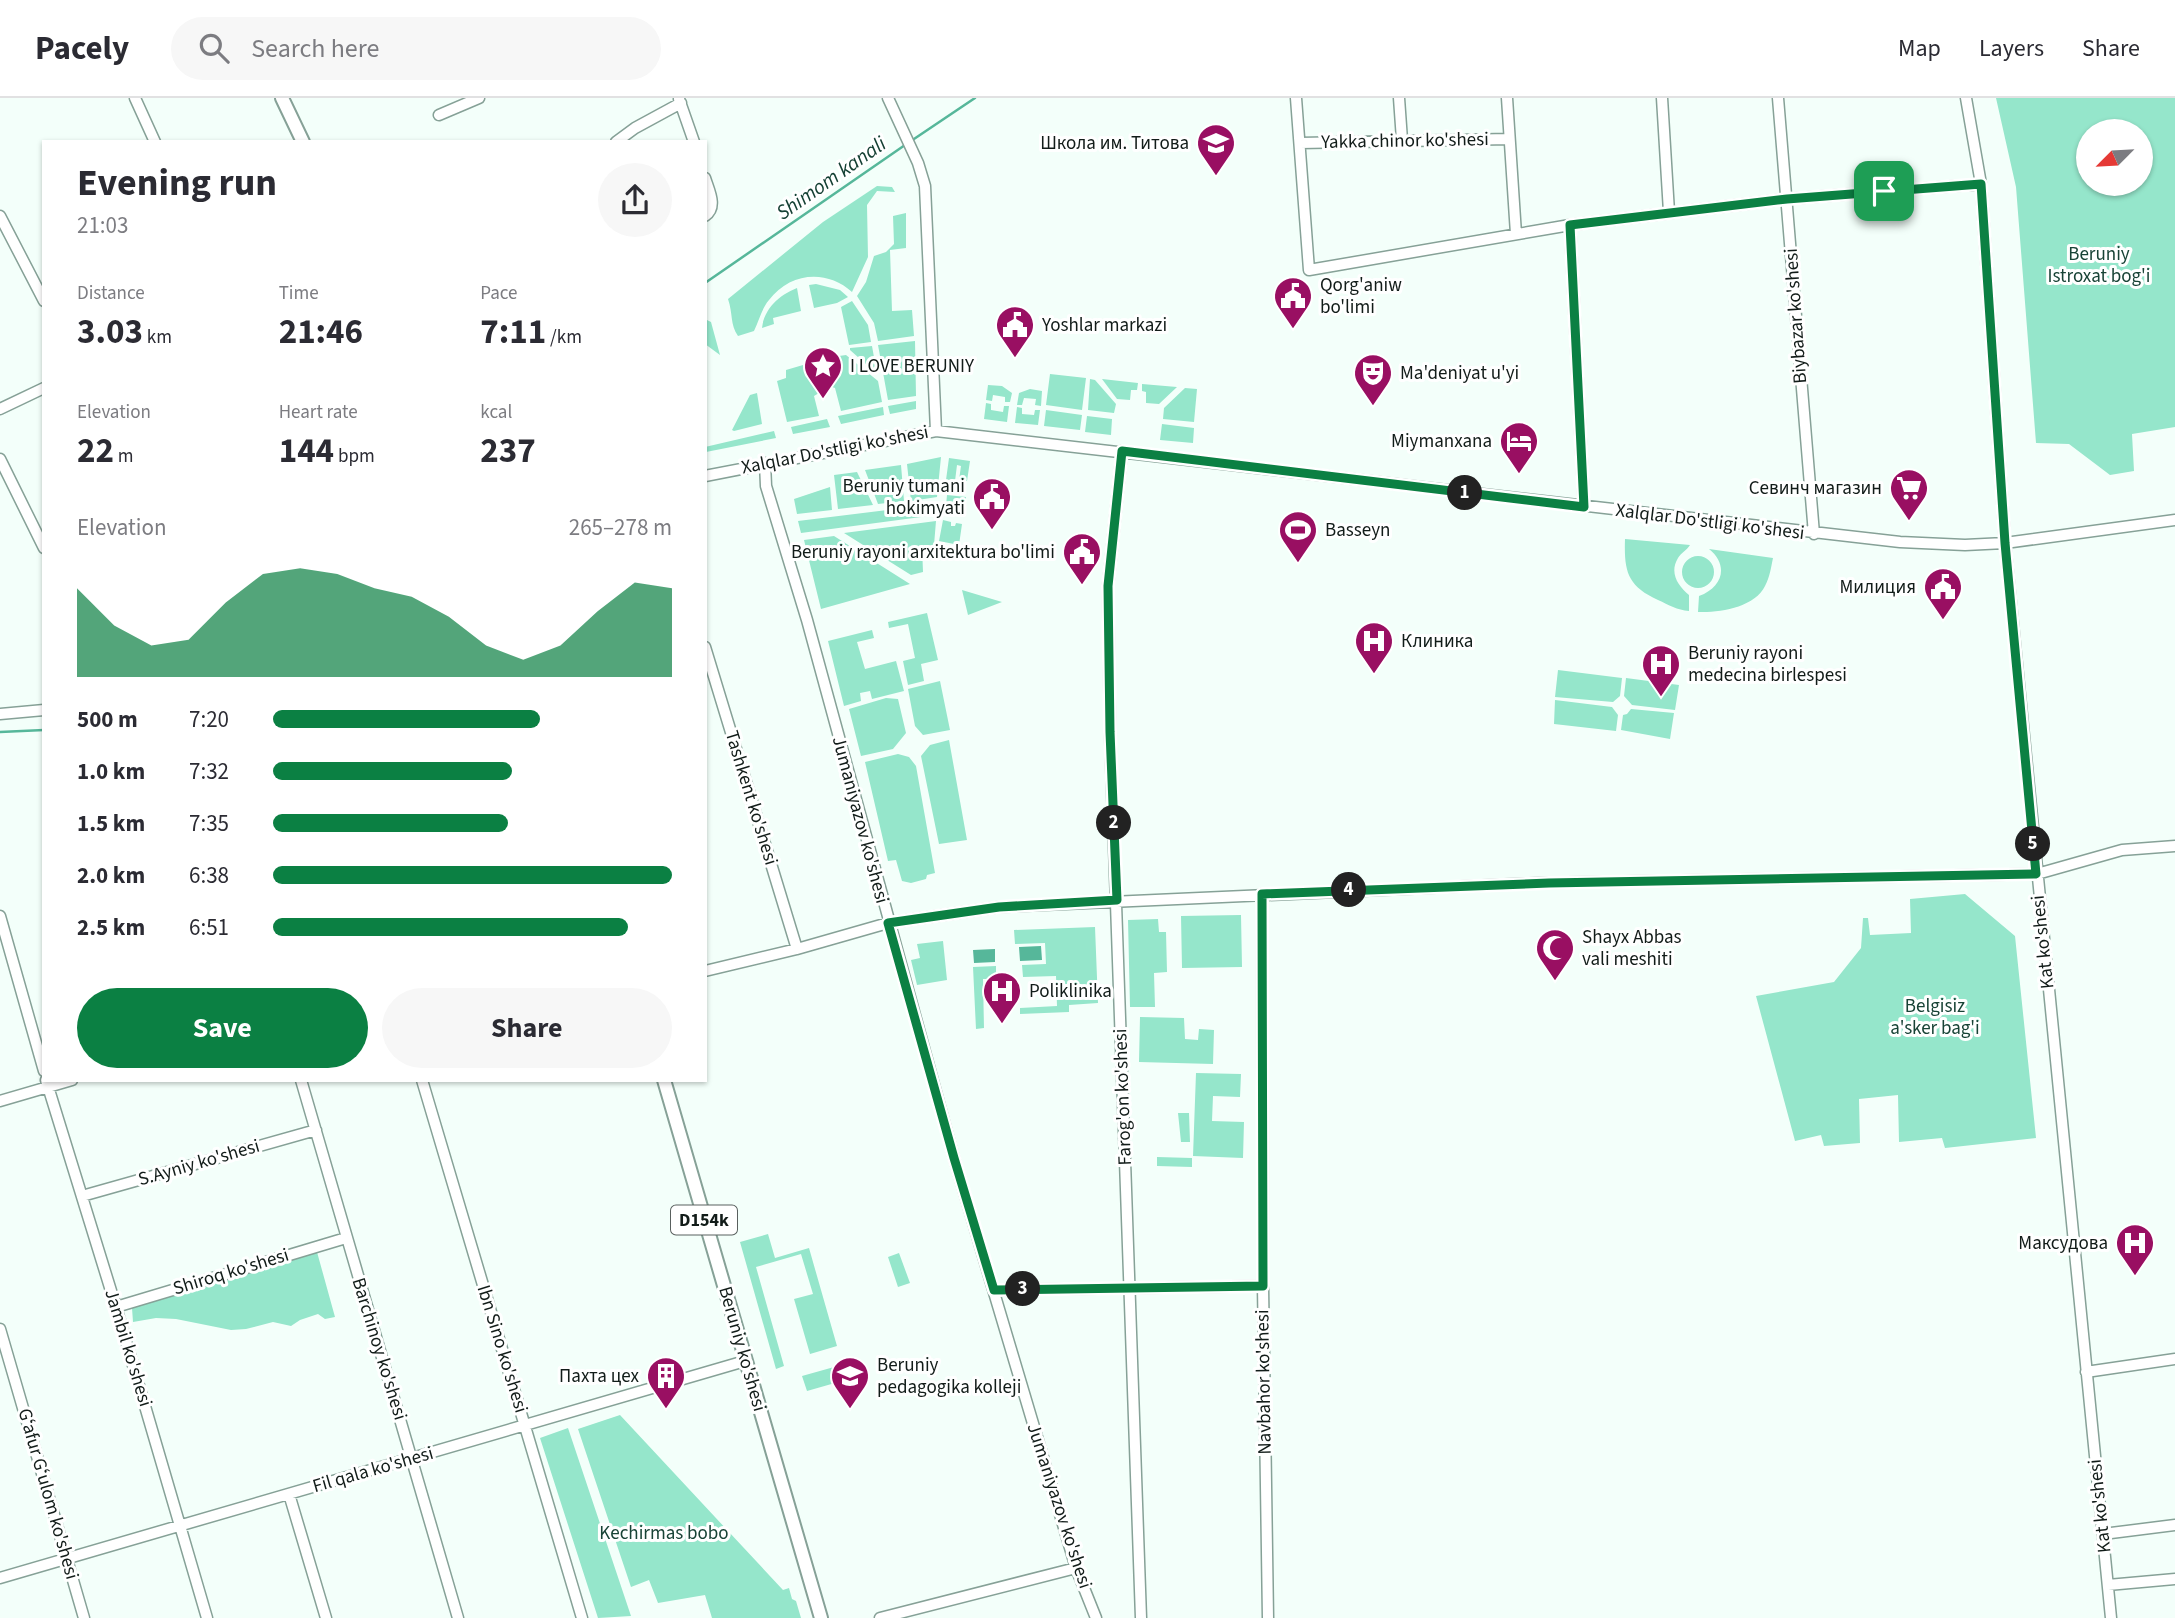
<!DOCTYPE html>
<meta charset="utf-8">
<style>
body{margin:0;font-family:"Source Sans 3",sans-serif;background:#f7f7f7;color:#2b2b33;height:100vh;display:flex;flex-direction:column;font-size:26px;white-space:nowrap}
*{box-sizing:border-box;margin:0}
p{font-size:23px;color:#7c7c81}
.icon{flex:none;width:38px;height:38px;fill:none;stroke:currentColor;stroke-width:2;stroke-linecap:round;stroke-linejoin:round}
.map{position:relative;flex:1;overflow:hidden}
.drawer{position:absolute;left:42px;top:42px;width:665px;height:942px;display:flex;flex-direction:column;background:#fff;border-radius:0px;box-shadow:0 2px 5px #0004}
.drawer>*{flex:none}
.needle{width:46px;rotate:246deg}
.fabs{position:absolute;left:2076px;top:21px;display:grid;gap:14px}
.fabs a{display:grid;place-items:center;width:77px;height:77px;border-radius:50%;background:#fff;box-shadow:0 2px 5px #0004;font-size:35px}
.pin{position:absolute;display:grid;place-items:center;width:60px;height:60px;color:#fff;margin:-30px;border-radius:14px;box-shadow:0 4px 10px #0006}
.km{position:absolute;width:35px;height:35px;margin:-18px;border-radius:50%;background:#222;color:#fff;font-size:19px;line-height:35px;text-align:center}
.round{display:grid;place-items:center;flex:none;width:74px;height:74px;border-radius:37px;background:#f7f7f7}
.head{display:flex;align-items:center;justify-content:space-between;height:119px;padding:0 35px}
h1{font-size:38px;font-weight:700;line-height:52px}
.metrics{display:grid;grid-template-columns:repeat(3,1fr);gap:10px;height:119px;padding:7px 35px}
.metrics div{display:grid;align-content:center}
.metrics b{font-size:35px;font-weight:700}
.metrics small{font-size:19px;font-weight:400}
.metrics p{font-size:19px}
.chart{height:196px;padding:14px 35px}
.chart p{display:flex;justify-content:space-between}
.chart svg{width:100%;height:126px;margin-top:7px;fill:#0b8043;opacity:.7}
.action{display:flex;gap:14px;margin-top:auto;padding:14px 35px}
.action a{flex:1;height:80px;border-radius:42px;background:#0b8043;color:#fff;font-size:28px;font-weight:700;line-height:80px;text-align:center}
.action a+a{background:#f7f7f7;color:#2b2b33}
ul{padding:0 35px;list-style:none;font-size:23px}
li{display:grid;grid-template-columns:112px 84px 1fr;align-items:center;height:52px}
li i{height:18px;border-radius:9px;background:#0b8043}
header{display:flex;align-items:center;gap:42px;box-sizing:border-box;height:98px;padding:0 35px;background:#fff;border-bottom:2px solid #e1e1e2}
header strong{font-size:33px}
nav{display:flex;gap:38px;margin-inline-start:auto;font-size:24px}
.search{width:490px;height:63px;background:#f7f7f7;display:flex;align-items:center;gap:18px;box-sizing:border-box;padding:0 24px;border-radius:38px;color:#7c7c81;font-size:26px}
.map>svg:first-child{display:block}
</style>
<header>
<strong>Pacely</strong>
<div class="search"><svg class="icon" aria-label="search" viewBox="0 0 24 24"><circle cx="10" cy="10" r="6"/><path d="M15 15l6 6"/></svg>Search here</div>
<nav><a>Map</a><a>Layers</a><a>Share</a></nav>
</header>
<div class="map">
<svg width="2175" height="1520" viewBox="0 0 2175 1520">
<rect width="100%" height="100%" fill="#f3fffa"/>
<path fill="#95e6cb" fill-rule="evenodd" d="M1996,0H2175V329L2132,336L2134,373L2110,377L2069,346L2036,345L2016,89ZM2140,33V86H2088V33Z
M877,88L892,89L895,94L877,93L867,107L868,159L852,194C827,171 790,174 769,202C762,210 759,223 754,233L738,238C730,227 733,215 728,201L823,124Z
M906,115V150L890,152L892,213L912,212L914,238L878,243L874,225L857,198L866,184L874,158L886,154L894,146L893,118Z
M816,186L840,192L848,199L837,205L814,210L809,187Z
M797,190L801,213L773,220L774,226L762,230C764,211 779,197 797,190Z
M852,203L868,227L871,244L849,247L841,209Z
M705,221L711,224L720,257L705,246Z
M915,243L916,298L888,302L878,247Z
M872,248L877,276L850,252V250Z
M846,257L878,283L882,304L841,313L835,290L832,289L826,267L832,259Z
M803,267L813,272L819,295L814,298L819,318L787,324L777,283L786,280V272Z
M1050,276L1086,280L1082,312L1046,307Z
M1090,281L1095,282L1116,306L1114,315L1088,312Z
M1102,281L1138,285L1137,292H1131L1130,302L1117,301Z
M1142,286L1177,289L1159,306L1146,305V294L1142,293Z
M988,287L1002,288L1012,295L1010,304H1005V299L993,297L992,303L986,302Z
M1185,290L1197,291L1194,324L1163,321L1164,310Z
M1030,291L1042,293L1041,308L1035,307L1036,301L1024,300L1022,307H1017L1019,295Z
M757,295L762,326L734,333L732,332L750,297Z
M916,303V311L890,316L888,308Z
M986,305L991,306V312L1003,314L1004,308H1009L1007,324L984,321Z
M883,309L884,317L841,326L838,318Z
M1017,309L1022,310V316L1034,317L1035,312H1040L1038,327L1015,325Z
M1046,312L1082,317L1080,332L1044,328Z
M1087,318L1112,321L1111,337L1085,334Z
M827,321L830,329L793,336L791,329Z
M1162,326L1194,330L1193,345L1160,342Z
M774,333L776,340L706,354L705,349Z
M941,359L937,399L911,403L907,366Z
M949,360L970,363L967,383L959,382L961,368L957,367L955,383L946,382Z
M901,367L904,403L878,406L865,372Z
M857,374L873,407L838,411L834,377Z
M830,389L832,412L797,416L794,401Z
M947,397L966,399L964,410L946,408Z
M936,406V417L801,435L798,423Z
M943,422L951,424V428H955L956,425L962,426L959,447L939,443Z
M936,423L934,447L922,448L923,474L911,477L844,435Z
M834,438L910,486L821,511L804,442Z
M1625,441L1690,447C1687,452 1681,455 1678,460C1669,475 1678,488 1689,497V513C1677,512 1669,507 1658,502C1627,488 1624,473 1625,441Z
M1709,451L1773,460C1771,469 1770,479 1765,488C1755,509 1720,515 1698,514L1699,498C1723,489 1729,467 1709,451Z
M1682 474a16 16 0 1 1 32 0a16 16 0 1 1-32 0Z
M962,492L1002,504L968,517Z
M927,515L938,562L921,566L924,583L908,587L903,563L915,560L908,526L889,530L888,524Z
M872,532L874,540L857,544L865,571L896,563L904,593L872,601L870,593L860,595L861,603L844,608L828,543Z
M1558,572L1622,580L1620,598L1613,604L1555,599Z
M1626,580L1679,587L1675,612L1632,607L1624,598Z
M940,583L950,632L923,637L915,628L908,591Z
M886,600L898,601L906,635L893,651L861,658L849,611Z
M1555,602L1612,609L1618,617L1616,633L1554,626Z
M1631,611L1674,615L1670,641L1621,632L1623,617L1627,616Z
M949,642L967,742L939,746L921,658L930,647Z
M898,656L909,659L916,668L935,775L927,777L926,781L911,785L902,783L896,762L888,763L865,664Z
M1965,796L2015,838L2036,1040L1945,1050L1942,1040L1899,1044L1898,997L1859,1001L1860,1045L1824,1048L1821,1037L1795,1043L1756,898L1834,884L1861,850L1863,820H1868L1870,837L1911,835L1910,801Z
M1241,817L1242,869L1182,870L1181,818Z
M1158,821L1159,834H1166L1167,874L1154,875L1155,909H1130L1128,822Z
M1095,829L1098,905L1069,907V914L1020,916V910L1057,908L1056,878L1023,879L1022,867L1046,866L1045,845L1015,846L1014,832Z
M943,843L947,882L917,887L911,862L920,860L917,846Z
M996,868V881H983L984,930L976,931L973,869Z
M1140,919L1184,920L1185,941L1198,942L1199,931L1214,932L1213,966L1139,964Z
M1196,975L1241,976L1240,999L1213,998L1212,1023L1244,1024L1243,1060L1193,1058Z
M1178,1015H1189L1190,1044H1181Z
M1157,1059L1192,1060V1069L1157,1068Z
M768,1136L775,1160L809,1150L837,1248L810,1256L794,1201L813,1196L801,1156L756,1169L784,1268L776,1271L740,1144Z
M317,1154L335,1219L325,1221L318,1216L300,1222L291,1228L273,1224L246,1231L231,1232L176,1221L156,1220L133,1224L132,1210Z
M899,1155L910,1185L898,1189L888,1159Z
M859,1262L863,1277L807,1293L802,1278Z
M620,1317L783,1492L789,1490L792,1501L796,1503L801,1520H712L705,1497L658,1505L649,1482L631,1489L578,1331Z
M568,1330L631,1518L598,1520L540,1340Z"/>
<path fill="#56b79a" d="M1041,848L1042,862L1020,863L1019,849Z
M995,851V864L974,865L973,852Z"/>
<g fill="none" stroke-linecap="round" stroke-linejoin="round">
<path stroke="#56b79a" stroke-width="2.5" d="M911,43L975,0
M705,185L905,47
M0,634L44,632"/>
<defs>
<path id="minor" d="M135,0L155,44
M888,0L918,65L925,88L936,333
M1296,0L1309,172L1570,127L1787,101L1981,86
M1399,0L1402,42
M1507,0L1516,136
M1662,0L1669,114
M1778,0L1814,436
M1966,0L1981,86L2005,445L2111,1520
M679,1L694,44
M439,17L479,0
M616,44L635,30L681,5
M1300,45L1509,41
M705,80C709,93 718,109 705,118
M0,118L44,203
M1570,127L1584,409
M0,311L44,290
M1122,353L1108,488L1110,634L1141,1520
M0,361L44,450
M765,365L766,388L807,522L954,1060L1076,1470L1096,1520
M705,378L936,333L1900,444L1965,447L2005,445L2175,422
M705,549L797,851
M0,616L44,612
M1262,796L1263,1188L1268,1520
M0,818L44,973
M705,873L797,851L888,825L999,809L1539,785L2037,776L2122,752L2175,748
M46,982L116,1209L207,1520
M301,982L458,1520
M422,982L582,1520
M0,1003L72,982
M82,1098L316,1032
M994,1192L1263,1188
M116,1209L346,1140
M0,1231L84,1520
M2086,1274L2175,1261
M289,1396L326,1520
M2103,1436L2175,1427
M0,1480L745,1263
M2108,1487L2175,1481
M880,1520L1076,1470"/>
<path id="major" d="M282,0L303,44
M664,982L821,1520"/>
</defs>
<use href="#minor" stroke="#86a197" stroke-width="13"/>
<use href="#major" stroke="#86a197" stroke-width="16"/>
<use href="#minor" stroke="#fff" stroke-width="10"/>
<use href="#major" stroke="#fff" stroke-width="12"/>
</g>
<g fill="none" stroke-linecap="round" stroke-linejoin="round">
<defs>
<path id="route" d="M1981,86L2005,445L2036,776L1549,785L1262,796L1263,1188L994,1192L954,1060L888,825L999,809L1117,802L1110,634L1108,488L1122,353L1584,409L1570,127L1787,101Z"/>
</defs>
<use href="#route" stroke="#fff" stroke-width="14"/>
<use href="#route" stroke="#0b8043" stroke-width="9"/>
</g>
<defs>
<symbol id="school-pin" viewBox="-11 -11 22 30"><path d="M0 17L-7.5 6A9.5 9.5 0 1 1 7.5 6Z" fill="#990f62" stroke="#fff"/><path d="M0-5L7-2L0 1L-7-2ZM-4 1L0 2.5L4 1V4Q0 6-4 4Z" fill="#fff"/></symbol>
<symbol id="civic-pin" viewBox="-11 -11 22 30"><path d="M0 17L-7.5 6A9.5 9.5 0 1 1 7.5 6Z" fill="#990f62" stroke="#fff"/><path d="M-.6-6.5H3V-4.5H.6V-3L4-1V1h2V6H-6V1h2V-1L-.6-3ZM-1.2 2.5V6h2.4V2.5Z" fill="#fff"/></symbol>
<symbol id="sight-pin" viewBox="-11 -11 22 30"><path d="M0 17L-7.5 6A9.5 9.5 0 1 1 7.5 6Z" fill="#990f62" stroke="#fff"/><path d="M0-6L1.8-2.2L6-1.7L2.9 1.2L3.7 5.4L0 3.3L-3.7 5.4L-2.9 1.2L-6-1.7L-1.8-2.2Z" fill="#fff"/></symbol>
<symbol id="theatre-pin" viewBox="-11 -11 22 30"><path d="M0 17L-7.5 6A9.5 9.5 0 1 1 7.5 6Z" fill="#990f62" stroke="#fff"/><path d="M-5-5.5Q0-4 5-5.5V0Q5 5 0 6Q-5 5-5 0ZM-3.3-2.5H-1v1.5H-3.3ZM1-2.5H3.3v1.5H1ZM-2.8 1Q0 5.5 2.8 1Z" fill="#fff"/></symbol>
<symbol id="hotel-pin" viewBox="-11 -11 22 30"><path d="M0 17L-7.5 6A9.5 9.5 0 1 1 7.5 6Z" fill="#990f62" stroke="#fff"/><path d="M-6-4.5h1.5V1H6V5H4.5V3h-9V5H-6ZM-4 0a1.8 1.8 0 1 1 3.6 0ZM.5 0V-2.5h3Q6-2.5 6 0Z" fill="#fff"/></symbol>
<symbol id="supermarket-pin" viewBox="-11 -11 22 30"><path d="M0 17L-7.5 6A9.5 9.5 0 1 1 7.5 6Z" fill="#990f62" stroke="#fff"/><path d="M-6-5.5h2.5l.6 2H6L4.5 2H-2.5L-4.4-4H-6ZM-1.5 3.2a1.3 1.3 0 1 0 .1 0ZM3 3.2a1.3 1.3 0 1 0 .1 0Z" fill="#fff"/></symbol>
<symbol id="stadium-pin" viewBox="-11 -11 22 30"><path d="M0 17L-7.5 6A9.5 9.5 0 1 1 7.5 6Z" fill="#990f62" stroke="#fff"/><path d="M0-5a6.5 5 0 1 0 0 10a6.5 5 0 1 0 0-10ZM-3.5-1.8h7v3.6h-7Z" fill="#fff"/></symbol>
<symbol id="hospital-pin" viewBox="-11 -11 22 30"><path d="M0 17L-7.5 6A9.5 9.5 0 1 1 7.5 6Z" fill="#990f62" stroke="#fff"/><path d="M-5-5h3v3.5h4V-5h3V5h-3V1.5h-4V5h-3Z" fill="#fff"/></symbol>
<symbol id="mosque-pin" viewBox="-11 -11 22 30"><path d="M0 17L-7.5 6A9.5 9.5 0 1 1 7.5 6Z" fill="#990f62" stroke="#fff"/><path d="M3.5-4.9A6 6 0 1 0 3.5 4.9A5 5 0 1 1 3.5-4.9Z" fill="#fff"/></symbol>
<symbol id="building-pin" viewBox="-11 -11 22 30"><path d="M0 17L-7.5 6A9.5 9.5 0 1 1 7.5 6Z" fill="#990f62" stroke="#fff"/><path d="M-4-6H4V6H1V3H-1V6H-4ZM-2.5-4.3h1.7v1.8h-1.7ZM.8-4.3h1.7v1.8H.8ZM-2.5-1h1.7V.8h-1.7ZM.8-1h1.7V.8H.8Z" fill="#fff"/></symbol>
<symbol id="university-pin" viewBox="-11 -11 22 30"><path d="M0 17L-7.5 6A9.5 9.5 0 1 1 7.5 6Z" fill="#990f62" stroke="#fff"/><path d="M0-5L7-2L0 1L-7-2ZM-4 1L0 2.5L4 1V4Q0 6-4 4Z" fill="#fff"/></symbol>
</defs>
<g fill-rule="evenodd">
<use href="#school-pin" x="1194" y="23" width="44" height="60"/>
<use href="#civic-pin" x="1271" y="176" width="44" height="60"/>
<use href="#civic-pin" x="993" y="205" width="44" height="60"/>
<use href="#sight-pin" x="801" y="246" width="44" height="60"/>
<use href="#theatre-pin" x="1351" y="253" width="44" height="60"/>
<use href="#hotel-pin" x="1497" y="321" width="44" height="60"/>
<use href="#supermarket-pin" x="1887" y="368" width="44" height="60"/>
<use href="#civic-pin" x="970" y="377" width="44" height="60"/>
<use href="#stadium-pin" x="1276" y="410" width="44" height="60"/>
<use href="#civic-pin" x="1060" y="432" width="44" height="60"/>
<use href="#civic-pin" x="1921" y="467" width="44" height="60"/>
<use href="#hospital-pin" x="1352" y="521" width="44" height="60"/>
<use href="#hospital-pin" x="1639" y="544" width="44" height="60"/>
<use href="#mosque-pin" x="1533" y="828" width="44" height="60"/>
<use href="#hospital-pin" x="980" y="871" width="44" height="60"/>
<use href="#hospital-pin" x="2113" y="1123" width="44" height="60"/>
<use href="#building-pin" x="644" y="1256" width="44" height="60"/>
<use href="#university-pin" x="828" y="1256" width="44" height="60"/>
</g>
<g text-anchor="middle" dominant-baseline="central" stroke-width="6" stroke-linejoin="round" paint-order="stroke">
<rect fill="#fff" stroke="#59605e" stroke-width="2" x="671" y="1107.5" width="66" height="29" rx="5"/>
<g font-size="18" font-weight="bold" fill="#121c19">
<text x="704" y="1122">D154k</text>
</g>
<g font-size="19" fill="#121c19" stroke="#fff">
<text transform="translate(1405 43) rotate(-1)">Yakka chinor ko'shesi</text>
<text transform="translate(1796 218) rotate(-94)">Biybazar ko'shesi</text>
<text transform="translate(835 352) rotate(-11)">Xalqlar Do'stligi ko'shesi</text>
<text transform="translate(1710 424) rotate(7)">Xalqlar Do'stligi ko'shesi</text>
<text transform="translate(751 700) rotate(73)">Tashkent ko'shesi</text>
<text transform="translate(860 722) rotate(75)">Jumaniyazov ko'shesi</text>
<text transform="translate(2043 844) rotate(-96)">Kat ko'shesi</text>
<text transform="translate(1123 999) rotate(-92)">Farog'on ko'shesi</text>
<text transform="translate(199 1065) rotate(-16)">S.Ayniy ko'shesi</text>
<text transform="translate(231 1174) rotate(-17)">Shiroq ko'shesi</text>
<text transform="translate(128 1250) rotate(73)">Jambil ko'shesi</text>
<text transform="translate(379 1251) rotate(73)">Barchinoy ko'shesi</text>
<text transform="translate(502 1251) rotate(73)">Ibn Sino ko'shesi</text>
<text transform="translate(742 1251) rotate(74)">Beruniy ko'shesi</text>
<text transform="translate(1264 1284) rotate(-91)">Navbahor ko'shesi</text>
<text transform="translate(373 1372) rotate(-16)">Fil qala ko'shesi</text>
<text transform="translate(48 1396) rotate(74)">Gʻafur Gʻulom ko'shesi</text>
<text transform="translate(1059 1408) rotate(72)">Jumaniyazov ko'shesi</text>
<text transform="translate(2100 1408) rotate(-96)">Kat ko'shesi</text>
</g>
<g font-size="19" fill="#121c19" stroke="#fff" text-anchor="start">
<text x="1189" y="45" text-anchor="end">Школа им. Титова</text>
<text x="1320" y="187">Qorg'aniw<tspan x="1320" dy="22">bo'limi</tspan></text>
<text x="1042" y="227">Yoshlar markazi</text>
<text x="850" y="268">I LOVE BERUNIY</text>
<text x="1400" y="275">Ma'deniyat u'yi</text>
<text x="1492" y="343" text-anchor="end">Miymanxana</text>
<text x="965" y="388" text-anchor="end">Beruniy tumani<tspan x="965" dy="22">hokimyati</tspan></text>
<text x="1882" y="390" text-anchor="end">Севинч магазин</text>
<text x="1325" y="432">Basseyn</text>
<text x="1055" y="454" text-anchor="end">Beruniy rayoni arxitektura bo'limi</text>
<text x="1916" y="489" text-anchor="end">Милиция</text>
<text x="1401" y="543">Клиника</text>
<text x="1688" y="555">Beruniy rayoni<tspan x="1688" dy="22">medecina birlespesi</tspan></text>
<text x="1582" y="839">Shayx Abbas<tspan x="1582" dy="22">vali meshiti</tspan></text>
<text x="1029" y="893">Poliklinika</text>
<text x="2108" y="1145" text-anchor="end">Максудова</text>
<text x="877" y="1267">Beruniy<tspan x="877" dy="22">pedagogika kolleji</tspan></text>
<text x="639" y="1278" text-anchor="end">Пахта цех</text>
</g>
<g font-size="19" fill="#184336" stroke="#fff">
<text x="2099" y="156">Beruniy<tspan x="2099" dy="22">Istroxat bog'i</tspan></text>
<text x="1935" y="908">Belgisiz<tspan x="1935" dy="22">a'sker bag'i</tspan></text>
<text x="664" y="1435">Kechirmas bobo</text>
</g>
<g font-size="21" font-style="italic" fill="#154034" stroke="#fff">
<text transform="translate(831 80) rotate(-35)">Shimom kanali</text>
</g>
</g>
</svg>
<div class="fabs">
<a><svg class="needle" viewBox="-14 -14 28 28"><path d="M0-13l5 13h-10z" fill="#e53935"/><path d="M0 13l5-13h-10z" fill="#7c7c81"/></svg></a>
</div>
<div class="pin" style="left:1884px;top:93px;background:#1e9e55"><svg class="icon" aria-label="arrive" viewBox="0 0 24 24"><path d="M6 21V4h12l-3 4 3 4H6"/></svg></div>
<b class="km" style="left:1465px;top:395px">1</b>
<b class="km" style="left:1114px;top:725px">2</b>
<b class="km" style="left:1023px;top:1191px">3</b>
<b class="km" style="left:1349px;top:792px">4</b>
<b class="km" style="left:2033px;top:746px">5</b>
<section class="drawer">
<div class="head"><div><h1>Evening run</h1><p>21:03</p></div><a class="round"><svg class="icon" aria-label="share" viewBox="0 0 24 24"><path d="M12 15V3M7 8l5-5 5 5M5 13v7h14v-7"/></svg></a></div>
<div class="metrics">
<div><p>Distance</p><b>3.03<small> km</small></b></div>
<div><p>Time</p><b>21:46</b></div>
<div><p>Pace</p><b>7:11<small> /km</small></b></div>
</div>
<div class="metrics">
<div><p>Elevation</p><b>22<small> m</small></b></div>
<div><p>Heart rate</p><b>144<small> bpm</small></b></div>
<div><p>kcal</p><b>237</b></div>
</div>
<div class="chart"><p><span>Elevation</span>265–278 m</p>
<svg viewBox="0 0 160 44" preserveAspectRatio="none"><path d="M0 44V13L10 26L20 33L30 31L40 18L50 8L60 6L70 8L80 13L90 16L100 23L110 33L120 38L130 33L140 21L150 11L160 13V44z"/></svg>
</div>
<ul>
<li><b>500 m</b>7:20<i style="width:67%"></i></li>
<li><b>1.0 km</b>7:32<i style="width:60%"></i></li>
<li><b>1.5 km</b>7:35<i style="width:59%"></i></li>
<li><b>2.0 km</b>6:38<i style="width:100%"></i></li>
<li><b>2.5 km</b>6:51<i style="width:89%"></i></li>
</ul>
<div class="action"><a>Save</a><a>Share</a></div>
</section>
</div>
